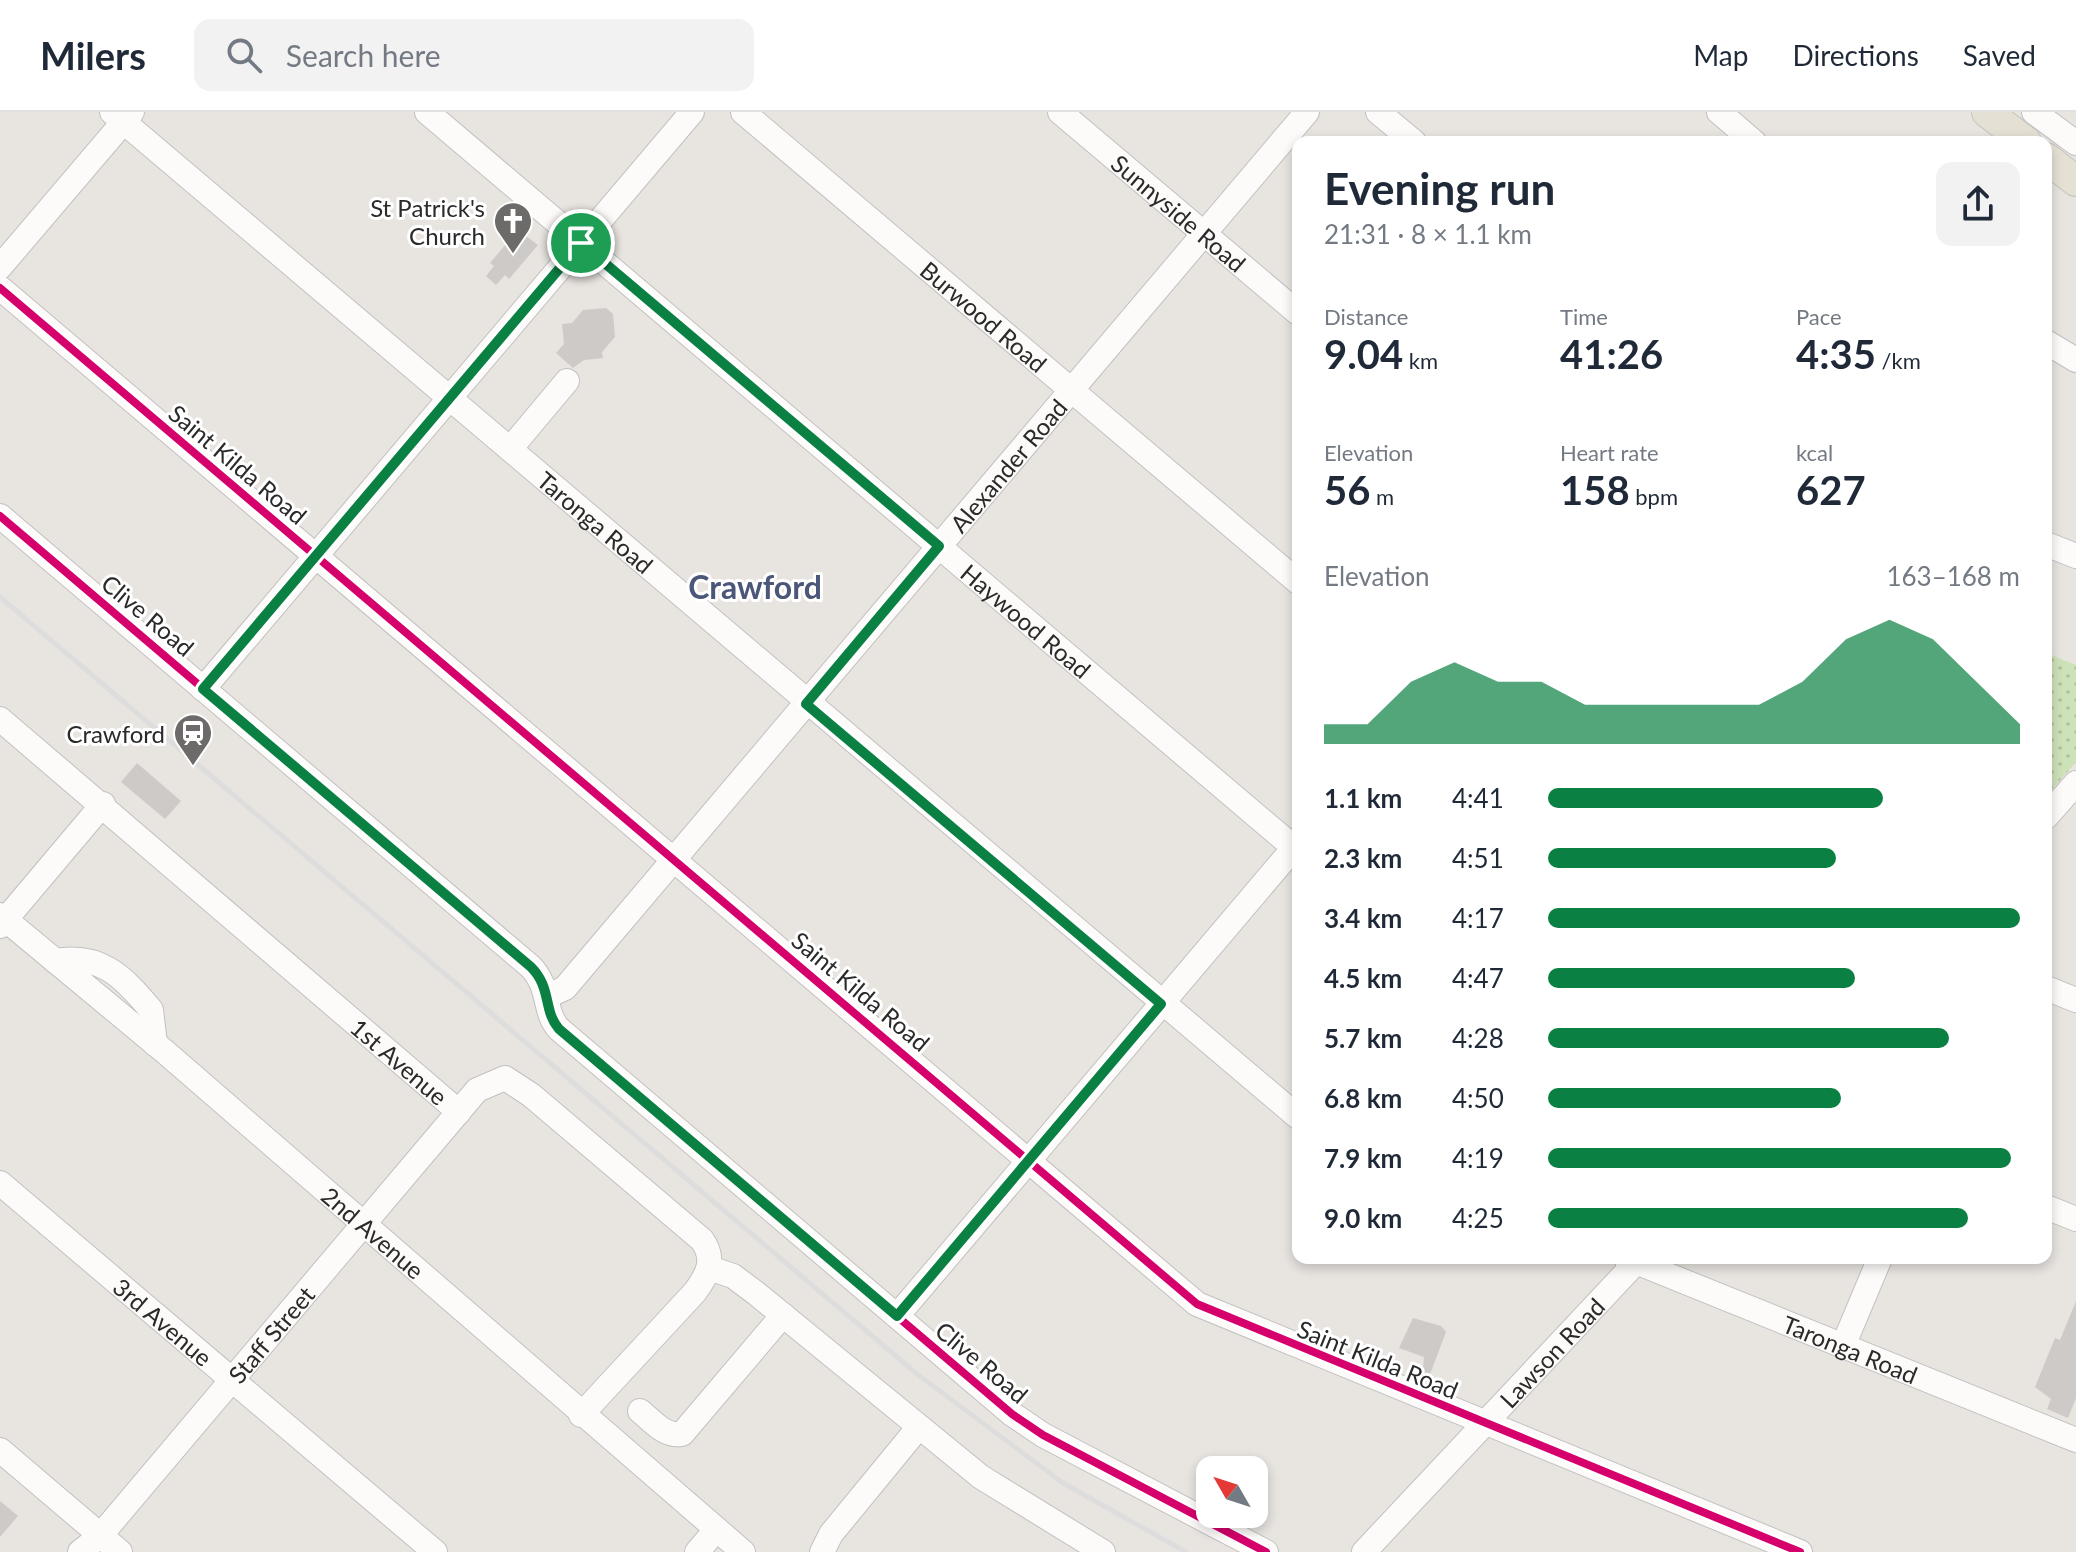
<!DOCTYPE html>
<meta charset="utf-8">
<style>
body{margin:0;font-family:Lato,sans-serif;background:#f2f2f3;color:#1f2937;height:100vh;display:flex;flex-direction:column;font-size:30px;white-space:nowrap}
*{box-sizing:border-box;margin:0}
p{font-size:26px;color:#747a83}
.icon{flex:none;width:44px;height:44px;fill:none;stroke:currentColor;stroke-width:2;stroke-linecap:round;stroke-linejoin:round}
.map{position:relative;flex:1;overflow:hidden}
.drawer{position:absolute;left:1292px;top:24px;width:760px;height:1128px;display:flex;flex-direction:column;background:#fff;border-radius:16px;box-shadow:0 4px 12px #0003}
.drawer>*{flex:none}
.needle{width:52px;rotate:309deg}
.controls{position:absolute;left:1196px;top:1344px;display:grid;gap:16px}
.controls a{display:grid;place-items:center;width:72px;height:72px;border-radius:16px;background:#fff;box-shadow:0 4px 12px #0003;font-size:40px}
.pin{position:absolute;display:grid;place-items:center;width:68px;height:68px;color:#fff;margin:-34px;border:4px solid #fff;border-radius:50%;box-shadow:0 2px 8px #0007}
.round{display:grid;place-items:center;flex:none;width:84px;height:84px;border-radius:16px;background:#f2f2f3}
.summary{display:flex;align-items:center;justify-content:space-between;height:136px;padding:0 32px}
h1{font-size:44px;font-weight:700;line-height:60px}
.metrics{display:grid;grid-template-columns:repeat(3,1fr);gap:12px;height:136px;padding:8px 32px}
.metrics div{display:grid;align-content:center}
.metrics b{font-size:40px;font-weight:700}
.metrics small{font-size:22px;font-weight:400}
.metrics p{font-size:22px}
.chart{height:224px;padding:16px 32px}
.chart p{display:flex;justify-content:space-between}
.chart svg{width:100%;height:144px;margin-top:8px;fill:#0b8043;opacity:.7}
ul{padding:0 32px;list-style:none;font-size:26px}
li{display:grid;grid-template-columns:128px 96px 1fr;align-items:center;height:60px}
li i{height:20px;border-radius:10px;background:#0b8043}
header{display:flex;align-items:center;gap:48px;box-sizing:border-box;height:112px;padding:0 40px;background:#fff;border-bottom:2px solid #e0e1e3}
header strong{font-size:38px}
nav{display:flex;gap:44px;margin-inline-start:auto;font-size:28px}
.search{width:560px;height:72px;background:#f2f2f3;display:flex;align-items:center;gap:20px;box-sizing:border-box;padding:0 28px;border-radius:16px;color:#747a83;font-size:30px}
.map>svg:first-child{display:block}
</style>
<header>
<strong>Milers</strong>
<div class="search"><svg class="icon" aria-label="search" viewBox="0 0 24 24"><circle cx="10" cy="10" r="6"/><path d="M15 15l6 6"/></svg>Search here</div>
<nav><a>Map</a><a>Directions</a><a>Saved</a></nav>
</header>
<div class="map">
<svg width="2076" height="1440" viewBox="0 0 2076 1440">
<defs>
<pattern id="park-dots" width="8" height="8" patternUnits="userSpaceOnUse" patternTransform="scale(2)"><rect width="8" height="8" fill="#cee2b9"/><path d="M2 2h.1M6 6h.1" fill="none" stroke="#b1c29f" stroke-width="1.8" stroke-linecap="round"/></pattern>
</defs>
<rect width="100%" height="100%" fill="#e8e4e0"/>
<path fill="url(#park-dots)" d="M2046,541L2076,553V650L2046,684Z"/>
<path fill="#cdcac7" d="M511,113L538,133L509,167L505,163L496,173L486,164L494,154L490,151L506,132L500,127Z
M606,196L613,202L615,225L602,240L603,246L584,248L573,256L556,241L564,232L562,212L572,211L583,198Z
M137,651L181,689L165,707L121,670Z
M2076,1189V1286L2068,1306L2047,1297L2051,1287L2035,1275L2055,1226L2060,1228Z
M1413,1206L1441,1214L1446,1220L1427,1270L1422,1268L1424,1245L1399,1236Z
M0,1389L18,1404L0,1425Z"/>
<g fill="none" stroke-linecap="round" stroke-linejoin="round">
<defs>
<g id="minor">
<path id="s1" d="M112,0L1298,1005"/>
<path id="s2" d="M427,0L1298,739"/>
<path id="s3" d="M743,0L1298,470"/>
<path id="s4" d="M1060,0L1298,201"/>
<path d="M1378,0L1414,30"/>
<path d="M1719,0L1754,30"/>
<path d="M2034,0L2076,31"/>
<path d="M0,155L132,0"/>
<path d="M0,176L1197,1192L1800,1440"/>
<path d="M2046,230L2076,248"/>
<path d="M510,337L567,269"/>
<path d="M0,404L531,855C551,876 543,900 559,917L1012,1302L1043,1323L1266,1440"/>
<path d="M2046,432L2076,444"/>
<path d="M203,577L692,0"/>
<path id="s5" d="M0,607L459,1000"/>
<path d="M2046,705L2076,671"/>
<path id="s6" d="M0,803L164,939L743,1440"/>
<path d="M0,814L103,692"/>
<path d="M55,849C100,841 123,864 151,898L155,932"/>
<path d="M2046,876L2076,888"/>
<path id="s7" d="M548,884L565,876L1307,0"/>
<path id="s8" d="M0,1071L435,1440"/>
<path d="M2046,1095L2076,1107"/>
<path id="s9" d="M1626,1146L2076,1328"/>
<path d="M709,1156L733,1164L757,1182L981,1365L1103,1440"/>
<path d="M897,1204L1298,731"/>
<path d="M1843,1234L1880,1146"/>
<path d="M640,1299C652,1309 665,1325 682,1322L783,1203"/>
<path d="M0,1338L120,1440"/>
<path id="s10" d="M80,1440L100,1424L477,978L505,966L531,983L702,1128C716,1148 708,1162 695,1180L581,1303"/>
<path d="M697,1440L716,1418"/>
<path d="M822,1440L831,1422L918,1316"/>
<path id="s11" d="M1364,1440L1640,1146"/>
</g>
<path id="major" d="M1987,0L2026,30
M2046,46L2076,69"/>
</defs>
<use href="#minor" stroke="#c2c0c1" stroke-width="26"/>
<use href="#major" stroke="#c4c3c1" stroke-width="32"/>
<use href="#minor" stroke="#fcfbfa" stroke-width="24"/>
<use href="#major" stroke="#e5e0d4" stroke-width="30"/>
<path stroke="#deddde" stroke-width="5" d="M0,485L917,1262L1063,1371L1186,1440"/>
<defs>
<path id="cycleway" d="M0,176L1197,1192L1800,1440
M0,404L531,855C551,876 543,900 559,917L1012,1302L1043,1323L1266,1440"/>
</defs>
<use href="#cycleway" stroke="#fff" stroke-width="13"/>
<use href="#cycleway" stroke="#d6006c" stroke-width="8"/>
</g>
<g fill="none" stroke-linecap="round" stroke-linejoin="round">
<defs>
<path id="route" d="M581,131L939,434L806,592L1161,892L897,1204L559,917C543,899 552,876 531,855L203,577Z"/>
</defs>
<use href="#route" stroke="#fff" stroke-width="16"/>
<use href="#route" stroke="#0b8043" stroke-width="10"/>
</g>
<defs>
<symbol id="church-pin" viewBox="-11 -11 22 30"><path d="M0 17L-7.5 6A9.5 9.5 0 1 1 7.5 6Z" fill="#6c6b6a" stroke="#fff"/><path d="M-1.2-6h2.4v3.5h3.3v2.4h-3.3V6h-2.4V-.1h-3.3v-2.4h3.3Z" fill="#fff"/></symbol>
<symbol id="station-pin" viewBox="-11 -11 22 30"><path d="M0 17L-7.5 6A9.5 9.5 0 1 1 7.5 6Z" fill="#6c6b6a" stroke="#fff"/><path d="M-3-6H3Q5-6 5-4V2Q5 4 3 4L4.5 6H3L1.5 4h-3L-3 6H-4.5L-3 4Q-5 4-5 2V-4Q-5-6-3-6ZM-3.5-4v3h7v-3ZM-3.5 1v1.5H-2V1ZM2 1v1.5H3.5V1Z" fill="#fff"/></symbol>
</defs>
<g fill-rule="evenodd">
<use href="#church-pin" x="491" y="87" width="44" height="60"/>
<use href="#station-pin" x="171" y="599" width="44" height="60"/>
</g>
<g text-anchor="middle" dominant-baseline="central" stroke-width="6" stroke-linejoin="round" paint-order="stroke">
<g font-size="24" fill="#2a2a2a" stroke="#fff" text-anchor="end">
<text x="485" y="95">St Patrick's<tspan x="485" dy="28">Church</tspan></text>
<text x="165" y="621">Crawford</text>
</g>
<g font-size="24" fill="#2a2a2a" stroke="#fff">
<text stroke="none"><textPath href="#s4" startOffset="156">Sunnyside Road</textPath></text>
<text stroke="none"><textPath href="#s3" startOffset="316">Burwood Road</textPath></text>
<text transform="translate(238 352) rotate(40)">Saint Kilda Road</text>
<text stroke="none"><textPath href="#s7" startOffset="704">Alexander Road</textPath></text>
<text stroke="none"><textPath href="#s1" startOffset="634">Taronga Road</textPath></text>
<text transform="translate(148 503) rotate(40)">Clive Road</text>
<text stroke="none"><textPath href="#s2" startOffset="786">Haywood Road</textPath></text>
<text transform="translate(861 879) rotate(40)">Saint Kilda Road</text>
<text stroke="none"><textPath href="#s5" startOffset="526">1st Avenue</textPath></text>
<text stroke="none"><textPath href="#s6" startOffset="490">2nd Avenue</textPath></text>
<text stroke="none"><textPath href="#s8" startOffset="214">3rd Avenue</textPath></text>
<text stroke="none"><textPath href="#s10" startOffset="290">Staff Street</textPath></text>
<text stroke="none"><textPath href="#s9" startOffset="242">Taronga Road</textPath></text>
<text stroke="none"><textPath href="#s11" startOffset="274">Lawson Road</textPath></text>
<text transform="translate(1378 1247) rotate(22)">Saint Kilda Road</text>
<text transform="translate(982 1250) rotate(40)">Clive Road</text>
</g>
<g font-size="32" font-weight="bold" fill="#4b5779" stroke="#fff">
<text x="755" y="474">Crawford</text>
</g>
</g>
</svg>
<div class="controls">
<a><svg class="needle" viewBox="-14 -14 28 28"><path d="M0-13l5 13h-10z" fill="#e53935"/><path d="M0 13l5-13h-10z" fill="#747a83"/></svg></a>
</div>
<div class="pin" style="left:581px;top:131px;background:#1e9e55"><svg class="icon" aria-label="arrive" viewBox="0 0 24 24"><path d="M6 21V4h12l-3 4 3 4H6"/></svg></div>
<section class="drawer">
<div class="summary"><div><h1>Evening run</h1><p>21:31 · 8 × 1.1 km</p></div><a class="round"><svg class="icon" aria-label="share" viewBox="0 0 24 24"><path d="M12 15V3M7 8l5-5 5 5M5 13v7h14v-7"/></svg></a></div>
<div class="metrics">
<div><p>Distance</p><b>9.04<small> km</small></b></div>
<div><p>Time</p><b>41:26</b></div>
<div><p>Pace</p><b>4:35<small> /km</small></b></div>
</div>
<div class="metrics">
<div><p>Elevation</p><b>56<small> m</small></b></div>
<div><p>Heart rate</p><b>158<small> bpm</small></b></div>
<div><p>kcal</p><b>627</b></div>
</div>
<div class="chart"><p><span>Elevation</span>163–168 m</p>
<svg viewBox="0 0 160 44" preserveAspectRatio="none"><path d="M0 44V38L10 38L20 25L30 19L40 25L50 25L60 32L70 32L80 32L90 32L100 32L110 25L120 12L130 6L140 12L150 25L160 38V44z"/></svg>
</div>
<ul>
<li><b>1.1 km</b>4:41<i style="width:71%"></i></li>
<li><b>2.3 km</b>4:51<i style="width:61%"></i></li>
<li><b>3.4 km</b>4:17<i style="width:100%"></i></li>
<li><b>4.5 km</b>4:47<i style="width:65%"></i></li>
<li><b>5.7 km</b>4:28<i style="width:85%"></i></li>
<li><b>6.8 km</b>4:50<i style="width:62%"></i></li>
<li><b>7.9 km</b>4:19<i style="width:98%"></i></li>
<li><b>9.0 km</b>4:25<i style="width:89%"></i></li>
</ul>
</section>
</div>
